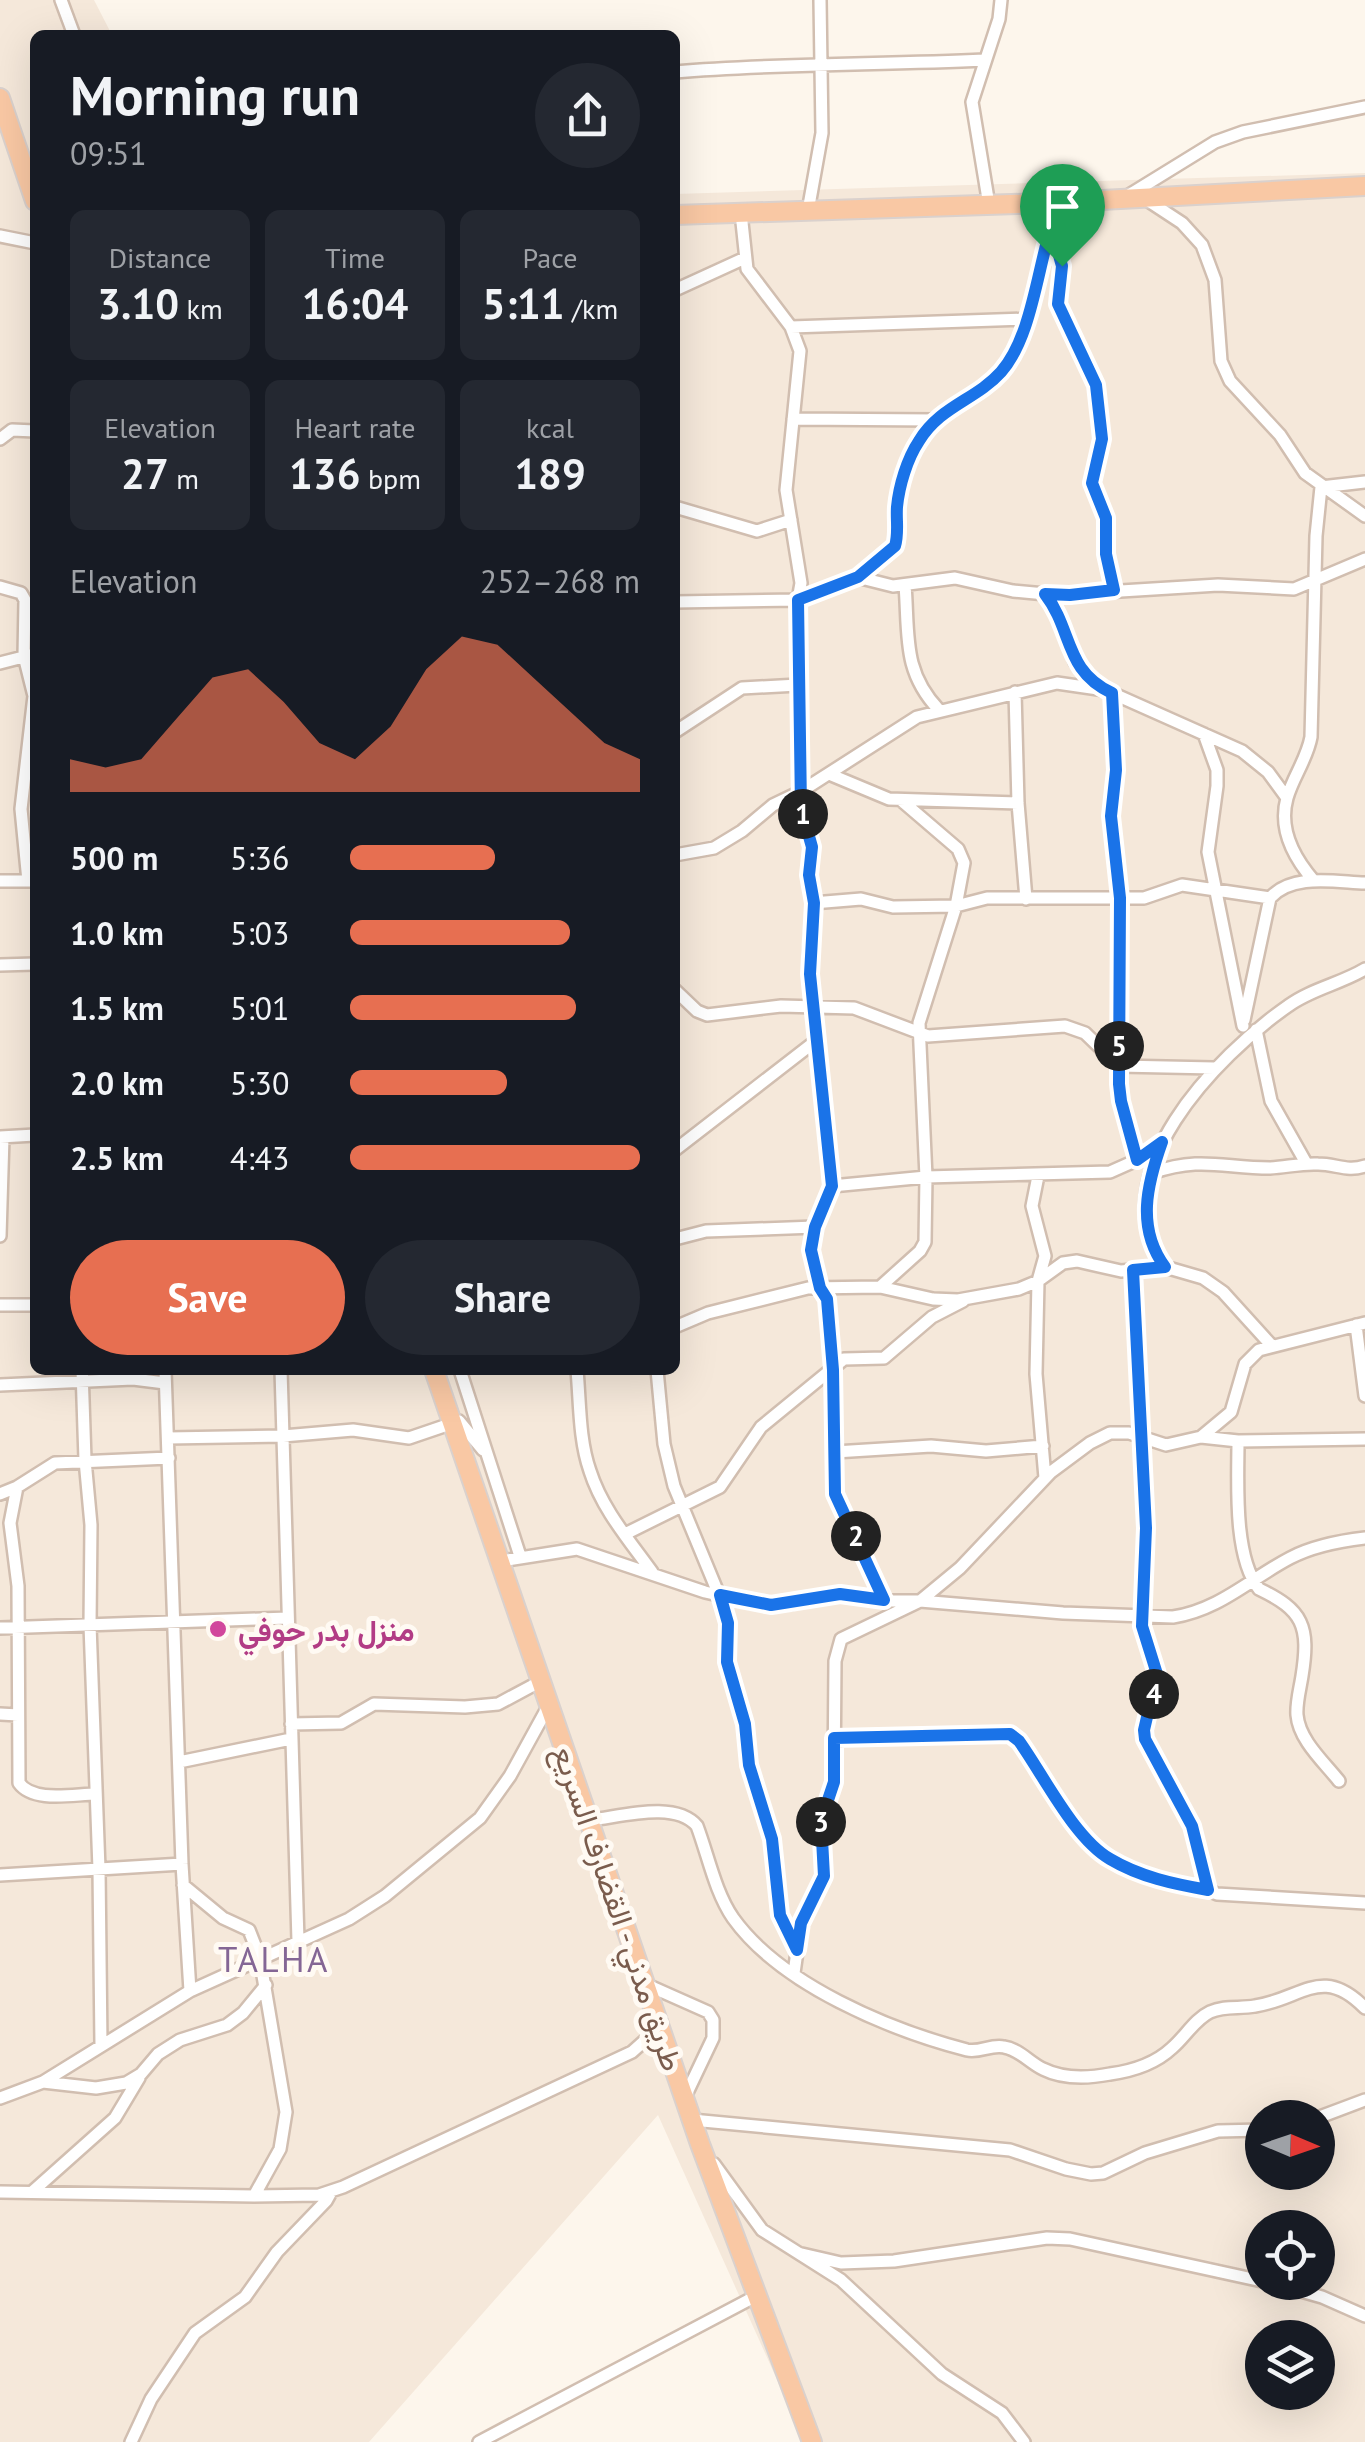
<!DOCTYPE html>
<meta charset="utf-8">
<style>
body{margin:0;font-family:"PT Sans",Vazirmatn,sans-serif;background:#242831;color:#f1f3f6;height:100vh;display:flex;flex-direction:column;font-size:38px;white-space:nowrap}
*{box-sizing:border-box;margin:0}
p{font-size:32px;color:#9ea1a6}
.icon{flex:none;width:55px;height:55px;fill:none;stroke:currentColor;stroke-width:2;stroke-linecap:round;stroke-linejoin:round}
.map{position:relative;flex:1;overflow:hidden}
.details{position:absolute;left:30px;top:30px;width:650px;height:1345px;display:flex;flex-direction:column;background:#171b24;border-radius:15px;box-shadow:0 10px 40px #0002}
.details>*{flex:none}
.needle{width:65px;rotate:92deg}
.tools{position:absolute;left:1245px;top:2100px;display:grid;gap:20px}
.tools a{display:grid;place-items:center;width:90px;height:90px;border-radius:50%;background:#171b24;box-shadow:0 10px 40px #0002;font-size:50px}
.pin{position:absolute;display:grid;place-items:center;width:85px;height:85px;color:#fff;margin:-102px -42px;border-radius:50% 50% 50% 0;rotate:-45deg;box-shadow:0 0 10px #0007}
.pin .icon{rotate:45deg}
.km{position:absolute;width:50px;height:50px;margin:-25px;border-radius:50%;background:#222;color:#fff;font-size:28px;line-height:50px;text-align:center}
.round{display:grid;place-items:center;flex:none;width:105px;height:105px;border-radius:52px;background:#242831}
.headline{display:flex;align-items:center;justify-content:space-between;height:170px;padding:0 40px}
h1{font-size:55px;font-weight:700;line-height:75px}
.metrics{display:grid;grid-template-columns:repeat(3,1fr);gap:15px;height:170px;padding:10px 40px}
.metrics div{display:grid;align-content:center;border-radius:15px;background:#242831;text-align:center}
.metrics b{font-size:42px;font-weight:700}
.metrics small{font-size:28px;font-weight:400}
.metrics p{font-size:28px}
.chart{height:280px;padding:20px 40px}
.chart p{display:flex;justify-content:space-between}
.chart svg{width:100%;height:180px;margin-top:10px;fill:#e76f51;opacity:.7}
.button{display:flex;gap:20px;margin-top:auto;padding:20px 40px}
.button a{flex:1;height:115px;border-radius:60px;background:#e76f51;color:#fff;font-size:40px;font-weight:700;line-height:115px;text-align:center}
.button a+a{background:#242831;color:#f1f3f6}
ul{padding:0 40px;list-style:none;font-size:32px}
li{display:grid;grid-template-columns:160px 120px 1fr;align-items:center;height:75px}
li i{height:25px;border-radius:12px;background:#e76f51}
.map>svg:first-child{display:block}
</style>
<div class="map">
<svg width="1365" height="2442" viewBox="0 0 1365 2442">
<rect width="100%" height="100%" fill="#fdf6ec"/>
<path fill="#f5e8da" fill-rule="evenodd" d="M0,0H94L112,35H35V1370H675V194L1365,173V2442H805L658,2115L369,2442H0ZM1262,2118H1318V2172H1262ZM1262,2228H1318V2282H1262ZM1262,2338H1318V2392H1262Z"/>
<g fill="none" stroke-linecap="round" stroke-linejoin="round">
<defs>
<path id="minor" d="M61,0L74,35
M675,72C778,63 881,65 984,60
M1129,195L1215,142L1243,132L1365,107
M1144,198L1182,223L1202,245L1215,280L1221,361L1230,381L1280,435L1305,473L1365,516
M1045,203L1062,266L1058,304L1096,385L1103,439L1092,483L1106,518V554L1114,590
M989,205L972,102L999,19L1001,0
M808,211L822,133L820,0
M741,213L747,269L791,327L800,351L786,490L801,583L798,600L801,808L812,847L809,862L813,903L809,959L832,1186L815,1227L811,1250L820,1288L827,1299L833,1370L835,1494L884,1600
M0,236L35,243
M675,290L745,258
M791,327L1028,319
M793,419L936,420
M0,439L12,430L35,431
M1321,487L1365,482
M675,507L757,531L791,520
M857,577L895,545C899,533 896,520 897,507C899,486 907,459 919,441C940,406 976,400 1001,372C1031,338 1038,271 1051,227
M905,585C909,635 902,671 939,710
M0,587L21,593L25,600L24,656L34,696L21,809L28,881
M1045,594L1061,620L1075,662L1104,690
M675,602L798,600L857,577L893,586L955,578L1013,591L1056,595L1218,585L1294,589L1365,559
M0,663L35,654
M1015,692L1018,803L1026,899
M1112,693L1117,770L1111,816L1120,898L1119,1083L1121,1101L1137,1160
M675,732L742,688L798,685
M1204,734L1217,770V786L1208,852L1243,1026
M829,774L889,799L1018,803
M675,855L714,848L742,831L773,805L800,792L917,717L1057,683L1105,690L1242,751L1268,772L1287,798
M0,881H31
M1314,881C1294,858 1278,830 1287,798C1293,777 1307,759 1311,737L1316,536L1321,487
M813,903L861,899L893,907L956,906L987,898H1144L1182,885L1270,898
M0,965L35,964
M675,990L697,1011L707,1015L781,1006L854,1008L928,1036L1065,1026L1085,1033L1119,1066L1214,1068
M1244,1020L1270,898C1292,873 1335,882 1365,883
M1256,1030L1271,1101L1306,1163
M0,1137L35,1135
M675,1150L817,1040
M1152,1173C1201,1156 1223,1168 1270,1168C1287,1167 1302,1163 1318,1164C1336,1164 1347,1172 1365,1166
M1038,1176L1032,1206L1045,1256L1038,1281L1036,1374L1045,1478
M832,1186L926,1177L1110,1172L1137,1160L1162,1142
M0,1236L3,1137
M675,1239L706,1231L815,1227
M1165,1267C1098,1175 1218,1055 1288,1006C1311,989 1340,984 1365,969
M1133,1270L1146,1528L1142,1626L1157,1674L1144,1730L1145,1739L1193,1827L1208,1890L1217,1894L1365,1903
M880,1287L920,1251L925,1242L926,1177L919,1023L956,906L964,863L958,849L902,801
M0,1305H35
M1356,1325L1365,1396
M675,1327L708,1313L808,1288L880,1287L933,1299L958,1300L1019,1289L1038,1281L1063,1263L1077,1261L1121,1271L1165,1267L1203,1278L1223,1292L1272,1346
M82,1370L85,1460L91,1525L90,1625L99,1869L101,2045
M165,1370L182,1864L190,1991
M281,1370L298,1941
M460,1370L520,1556
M577,1370C580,1403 579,1440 590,1471C602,1509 629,1540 652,1572
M657,1370L664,1444L674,1486L726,1612L727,1662L745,1724L749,1765L771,1839L779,1915L796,1948
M0,1385L133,1379L165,1383
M1201,1437L1231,1412L1245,1364L1259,1350L1365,1323
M168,1438L283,1436L353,1430L409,1438L459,1421L483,1450
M1238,1441C1238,1481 1233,1556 1259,1589C1303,1610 1310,1626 1302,1676C1300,1689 1296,1703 1297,1715C1299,1740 1324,1762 1339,1781
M835,1452L931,1446L986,1451L1043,1446
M17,1487L10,1523L18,1586L19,1783C33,1803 74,1794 96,1794
M0,1494L17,1487L55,1463L169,1458
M625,1534L720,1487L761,1427L844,1359L884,1358L932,1317L963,1301
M501,1561L577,1549L705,1592L753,1603L789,1604L840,1594L893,1601H920L960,1568L1051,1472L1090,1443L1110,1433H1129L1166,1445L1201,1437L1238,1441L1365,1439
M0,1628L287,1618
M0,1714L18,1715
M291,1724L341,1723L374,1704L465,1707L498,1704L541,1681
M834,1738L1010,1734L1019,1741C1043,1774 1077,1839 1110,1859C1140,1877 1174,1884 1208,1890
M179,1762L291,1739
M590,1820C620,1817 675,1800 697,1826C708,1855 715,1892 733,1918C781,1985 890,2030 967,2050C980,2053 991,2044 1004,2047C1019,2049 1030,2063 1043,2069C1063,2079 1089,2078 1110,2074C1132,2071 1156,2063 1172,2048C1185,2037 1195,2019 1210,2012C1225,2005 1240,2009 1255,2006C1302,1999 1322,1964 1365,2008
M0,1875L182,1864
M183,1885L223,1918L249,1930L260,1958L286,2112L280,2149L254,2196
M794,1973L801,1923L824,1876L821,1821L834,1782L835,1661L841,1639L920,1601L1063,1613L1173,1617C1219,1610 1250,1579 1290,1558C1313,1546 1339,1541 1365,1538
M645,1984L708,2012L713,2020V2038L684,2099
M43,2082L96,2088L126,2083L141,2074L158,2054L180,2040L227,2025L243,2013L266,1985
M0,2098L43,2082L190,1991L349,1919L385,1896L480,1818L510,1776L549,1705
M1317,2118L1365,2100
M692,2120L1010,2150L1066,2169L1091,2174L1103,2173L1145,2153L1218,2131L1262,2130
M714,2164L762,2230L841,2280L942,2374L1002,2413L1024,2442
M0,2192L254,2196L319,2195L343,2187L632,2052L660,2027
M32,2192L115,2118L139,2078
M802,2254L841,2263L894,2261L1047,2238L1070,2239L1262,2281
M1269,2282L1322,2297L1365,2316
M131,2442L151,2399L195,2333L245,2297L277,2252L326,2201L331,2192
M479,2442L758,2295"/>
<path id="trunk" d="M0,98L35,201
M675,215L1045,203L1365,186
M434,1370L700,2144L812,2442"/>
</defs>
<use href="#minor" stroke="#d1beb0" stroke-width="16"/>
<use href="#trunk" stroke="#dad1cd" stroke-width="22"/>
<use href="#minor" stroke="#fff" stroke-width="11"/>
<use href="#trunk" stroke="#f9c8a4" stroke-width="18"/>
</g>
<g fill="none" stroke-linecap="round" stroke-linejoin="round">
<defs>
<path id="route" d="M1051,227L1062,266L1058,304L1096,385L1102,439L1092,483L1106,518V554L1114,590L1070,595L1045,594C1073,630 1064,671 1112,693L1116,770L1111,816L1120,898L1119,1084L1121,1101L1137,1160L1162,1142C1147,1184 1136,1228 1165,1267L1133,1270L1146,1528L1142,1626L1157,1674L1144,1730L1145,1739L1192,1826L1208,1890C1174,1884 1140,1877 1110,1859C1074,1838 1044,1776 1019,1741L1010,1734L834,1738V1782L821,1821L824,1876L801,1923L797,1950L780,1915L772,1839L749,1765L745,1724L727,1662L728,1623L720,1595L771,1605L840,1594L884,1600L835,1494L833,1370L827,1299L820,1288L811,1250L815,1227L832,1186L810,974L814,903L809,875L812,847L801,808L798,600L858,577L895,546C899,533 896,520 897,507C899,486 907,459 919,441C940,406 976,400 1001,372C1031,338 1037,272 1051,227Z"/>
</defs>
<use href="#route" stroke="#fff" stroke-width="20"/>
<use href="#route" stroke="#1a73e8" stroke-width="12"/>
</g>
<circle fill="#d1479c" stroke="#fffaf3" stroke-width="4" cx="218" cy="1629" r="10"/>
<g text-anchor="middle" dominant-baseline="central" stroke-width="10" stroke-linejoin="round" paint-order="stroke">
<g font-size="30" font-weight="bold" fill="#b23c85" stroke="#fffaf3" text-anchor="start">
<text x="238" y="1629">منزل بدر حوفي</text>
</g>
<g font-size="30" fill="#7a5c4d" stroke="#fffaf3">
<text transform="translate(619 1908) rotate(71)">طريق مدني - القضارف السريع</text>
</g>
<g font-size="35" letter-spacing="2.5" fill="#846695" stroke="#fffaf3">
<text x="274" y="1959">TALHA</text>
</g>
</g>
</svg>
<div class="tools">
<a><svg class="needle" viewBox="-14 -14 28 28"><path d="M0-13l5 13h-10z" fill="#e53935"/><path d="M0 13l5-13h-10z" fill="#9ea1a6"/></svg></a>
<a><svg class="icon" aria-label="locate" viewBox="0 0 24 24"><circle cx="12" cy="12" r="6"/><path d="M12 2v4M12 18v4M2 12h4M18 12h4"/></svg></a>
<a><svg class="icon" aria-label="layers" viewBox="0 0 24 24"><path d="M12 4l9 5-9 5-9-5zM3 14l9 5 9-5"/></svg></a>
</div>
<div class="pin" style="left:1062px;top:266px;background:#1e9e55"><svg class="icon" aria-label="arrive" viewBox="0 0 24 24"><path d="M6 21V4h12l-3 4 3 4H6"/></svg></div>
<b class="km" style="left:803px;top:814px">1</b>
<b class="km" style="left:856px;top:1536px">2</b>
<b class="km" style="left:821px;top:1822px">3</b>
<b class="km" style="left:1154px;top:1694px">4</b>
<b class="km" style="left:1119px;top:1046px">5</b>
<section class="details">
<div class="headline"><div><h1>Morning run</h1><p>09:51</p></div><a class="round"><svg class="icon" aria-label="share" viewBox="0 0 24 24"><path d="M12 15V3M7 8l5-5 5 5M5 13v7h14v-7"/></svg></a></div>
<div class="metrics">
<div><p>Distance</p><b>3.10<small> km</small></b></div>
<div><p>Time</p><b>16:04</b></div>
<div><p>Pace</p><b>5:11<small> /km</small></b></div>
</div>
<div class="metrics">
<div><p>Elevation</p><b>27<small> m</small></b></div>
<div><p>Heart rate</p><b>136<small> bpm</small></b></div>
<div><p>kcal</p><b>189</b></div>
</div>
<div class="chart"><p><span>Elevation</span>252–268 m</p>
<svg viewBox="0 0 160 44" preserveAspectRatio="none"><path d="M0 44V36L10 38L20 36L30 26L40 16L50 14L60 22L70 32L80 36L90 28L100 14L110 6L120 8L130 16L140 24L150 32L160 36V44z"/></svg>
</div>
<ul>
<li><b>500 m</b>5:36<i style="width:50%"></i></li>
<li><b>1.0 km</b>5:03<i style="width:76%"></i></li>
<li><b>1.5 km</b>5:01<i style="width:78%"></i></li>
<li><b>2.0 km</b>5:30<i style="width:54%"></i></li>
<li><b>2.5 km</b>4:43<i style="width:100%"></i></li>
</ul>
<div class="button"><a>Save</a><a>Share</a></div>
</section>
</div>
